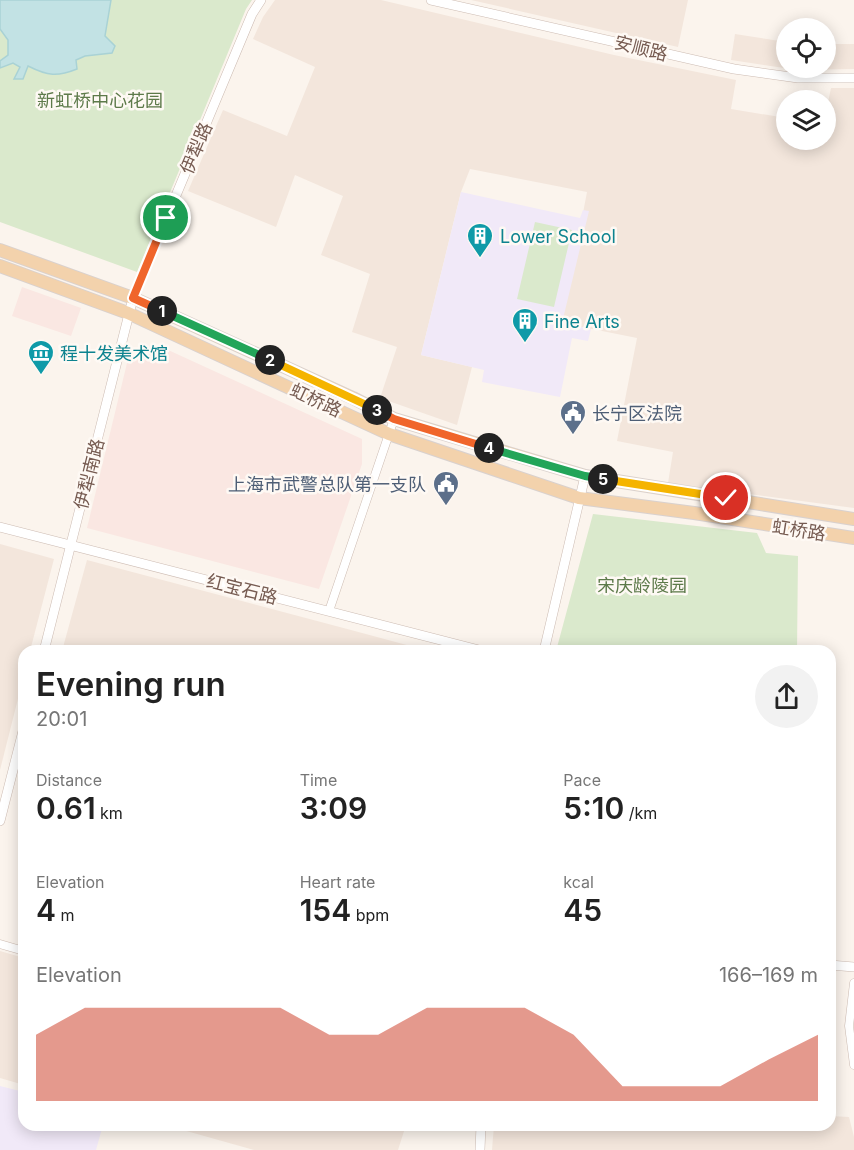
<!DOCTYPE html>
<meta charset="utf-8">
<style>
body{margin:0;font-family:Inter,"Noto Sans SC",sans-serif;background:#f2f2f2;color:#222;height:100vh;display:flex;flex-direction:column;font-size:22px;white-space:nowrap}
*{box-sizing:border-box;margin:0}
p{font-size:20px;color:#767676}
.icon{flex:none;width:33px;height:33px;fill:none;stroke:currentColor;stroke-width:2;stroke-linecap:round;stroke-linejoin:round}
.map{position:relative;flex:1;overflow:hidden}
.sheet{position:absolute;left:18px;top:645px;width:818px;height:486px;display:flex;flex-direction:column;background:#fff;border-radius:18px;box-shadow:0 3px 15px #0003}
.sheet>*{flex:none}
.fabs{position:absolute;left:776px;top:18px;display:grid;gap:12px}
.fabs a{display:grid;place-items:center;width:60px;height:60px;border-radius:50%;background:#fff;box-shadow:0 3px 15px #0003;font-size:30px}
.pin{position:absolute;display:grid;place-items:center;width:51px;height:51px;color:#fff;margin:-26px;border:3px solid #fff;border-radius:50%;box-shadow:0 2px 6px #0007}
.km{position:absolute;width:30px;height:30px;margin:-15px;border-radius:50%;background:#222;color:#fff;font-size:16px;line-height:30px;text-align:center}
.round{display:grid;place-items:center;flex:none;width:63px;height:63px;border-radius:32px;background:#f2f2f2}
.summary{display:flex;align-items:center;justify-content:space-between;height:102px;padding:0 18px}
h1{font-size:33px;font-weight:600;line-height:45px}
.figures{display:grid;grid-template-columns:repeat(3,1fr);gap:9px;height:102px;padding:6px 18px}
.figures div{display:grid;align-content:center}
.figures b{font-size:30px;font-weight:600}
.figures small{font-size:16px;font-weight:400}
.figures p{font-size:16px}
.chart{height:168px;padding:12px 18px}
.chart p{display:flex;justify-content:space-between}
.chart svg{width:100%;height:108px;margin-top:6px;fill:#da6e5e;opacity:.7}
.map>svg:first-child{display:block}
</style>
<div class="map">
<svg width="854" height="1150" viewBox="0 0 854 1150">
<rect width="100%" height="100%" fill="#fbf4ed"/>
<path fill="#f3e6dc" d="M275,0H381L614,55L736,80L731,109L786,118V140H825V117L831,88H854V508L668,483L673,452L617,441L637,338L562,323L587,192L470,169L461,192L421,355L472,367L457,425L380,398L397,347L352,332L370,274L321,255L343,196L295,175L276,227L188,191L223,110L287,136L315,67L253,39L263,17Z
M471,0H688L678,47Z
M735,34L786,42V68H825V44H854V69L798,70L731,60Z
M0,544L54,559L30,651H24V675L0,770Z
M87,560L351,630L429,651H268L258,649L257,651H62Z
M0,951L24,958V1085L0,1078Z
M830,1116L849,1117L854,1137V1150H492L494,1125H830Z
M165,1125H406L398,1150H254Z"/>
<path fill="#fae7e2" d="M22,287L81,308L71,336L12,316Z
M146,346L166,349L362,439V464L319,589L87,528L128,359Z"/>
<path fill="#f1e9f8" d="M461,192L580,218L583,210L589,211L562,323L591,329L588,341L572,338L560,397L482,382L484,370L421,355Z
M0,1086L24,1092V1125H103L96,1150H0Z"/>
<path fill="#dae9cc" d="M0,0H252L246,9L137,272L0,222Z
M535,222L572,230L554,307L517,299Z
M593,514L757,533L766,553L798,556L797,651H556Z"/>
<path fill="#c2e2e4" stroke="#a9d2d5" stroke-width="1.5" d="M0,0H111L105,36L115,46L112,53L85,56L76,60L77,69C57,77 48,76 28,66L23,79H14L20,67L13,63L0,68V61L8,55V40L0,29Z"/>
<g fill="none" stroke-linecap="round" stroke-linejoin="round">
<defs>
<path id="minor" d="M329,611L394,419
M0,944L24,951
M854,983L849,1026L854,1065"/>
<path id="tertiary" d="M431,0L734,69L798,78H854
M0,527L483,651
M44,651L133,298L252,14L261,0
M544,651L585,476
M0,821L24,727
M830,965L854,967
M480,1150L481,1125"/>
<path id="primary" d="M0,250L133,298L353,398L394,419L585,476L854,519
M0,266L128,313L389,434L579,498L694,513L854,538"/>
</defs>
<use href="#minor" stroke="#cdbcb3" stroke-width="9"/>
<use href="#tertiary" stroke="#cdbcb3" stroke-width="10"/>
<use href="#primary" stroke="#d9d1ce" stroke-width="14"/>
<use href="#minor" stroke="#fff" stroke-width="8"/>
<use href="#tertiary" stroke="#fff" stroke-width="9"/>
<use href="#primary" stroke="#f3d2ac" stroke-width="12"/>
</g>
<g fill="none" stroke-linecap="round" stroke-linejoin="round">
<defs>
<path id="split-1" d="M162,311L133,298L166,218"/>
<path id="split-2" d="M162,311L270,360"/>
<path id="split-3" d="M270,360L377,410"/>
<path id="split-4" d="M377,410L394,419L489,448"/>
<path id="split-5" d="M489,448L585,476L603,479"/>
<path id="split-6" d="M603,479L726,498"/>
</defs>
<use href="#split-1" stroke="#fff" stroke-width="12"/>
<use href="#split-2" stroke="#fff" stroke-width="12"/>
<use href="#split-3" stroke="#fff" stroke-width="12"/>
<use href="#split-4" stroke="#fff" stroke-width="12"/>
<use href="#split-5" stroke="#fff" stroke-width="12"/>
<use href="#split-6" stroke="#fff" stroke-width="12"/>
<use href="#split-1" stroke="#f0652b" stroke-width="8"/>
<use href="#split-2" stroke="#22a559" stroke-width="8"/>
<use href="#split-3" stroke="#f5b400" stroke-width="8"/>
<use href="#split-4" stroke="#f0652b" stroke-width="8"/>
<use href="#split-5" stroke="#22a559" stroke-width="8"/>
<use href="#split-6" stroke="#f5b400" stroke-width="8"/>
</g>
<defs>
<symbol id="building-pin" viewBox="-11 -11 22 30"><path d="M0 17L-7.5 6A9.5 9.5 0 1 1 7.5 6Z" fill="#0f9aa8" stroke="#fef9f4"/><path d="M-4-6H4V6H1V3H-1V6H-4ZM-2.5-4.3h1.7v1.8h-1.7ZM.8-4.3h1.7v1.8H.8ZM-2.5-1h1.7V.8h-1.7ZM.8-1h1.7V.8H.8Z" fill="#fff"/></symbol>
<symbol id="museum-pin" viewBox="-11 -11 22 30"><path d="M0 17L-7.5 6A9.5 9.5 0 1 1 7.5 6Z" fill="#0f9aa8" stroke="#fef9f4"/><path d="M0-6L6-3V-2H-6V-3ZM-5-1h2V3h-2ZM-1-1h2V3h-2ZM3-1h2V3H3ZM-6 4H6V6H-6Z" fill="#fff"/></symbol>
<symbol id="civic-pin" viewBox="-11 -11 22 30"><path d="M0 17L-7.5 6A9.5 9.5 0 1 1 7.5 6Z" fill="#5c6f8a" stroke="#fef9f4"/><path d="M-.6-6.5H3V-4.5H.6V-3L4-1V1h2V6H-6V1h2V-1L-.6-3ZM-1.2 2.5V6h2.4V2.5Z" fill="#fff"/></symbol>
</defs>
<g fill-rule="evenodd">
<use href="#building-pin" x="465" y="221" width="30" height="40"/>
<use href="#building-pin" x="510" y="306" width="30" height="40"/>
<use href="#museum-pin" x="26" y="338" width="30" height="40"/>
<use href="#civic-pin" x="558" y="398" width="30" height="40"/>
<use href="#civic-pin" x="431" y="469" width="30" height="40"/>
</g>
<g text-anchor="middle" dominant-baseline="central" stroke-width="5" stroke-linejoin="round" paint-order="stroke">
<g font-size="18" fill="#765b51" stroke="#fef9f4">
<text transform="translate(641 48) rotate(14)">安顺路</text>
<text transform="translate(196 148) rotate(-67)">伊犁路</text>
<text transform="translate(316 400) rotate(25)">虹桥路</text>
<text transform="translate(89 474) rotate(-76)">伊犁南路</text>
<text transform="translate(799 530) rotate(9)">虹桥路</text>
<text transform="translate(242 589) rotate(14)">红宝石路</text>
</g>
<g font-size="18" fill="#5d7a4a" stroke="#fef9f4">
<text x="100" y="100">新虹桥中心花园</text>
<text x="642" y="585">宋庆龄陵园</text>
</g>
<g font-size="18" fill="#0d838f" stroke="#fef9f4" text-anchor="start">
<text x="500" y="236">Lower School</text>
<text x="544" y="321">Fine Arts</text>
<text x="60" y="353">程十发美术馆</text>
</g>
<g font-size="18" fill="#4e5e75" stroke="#fef9f4" text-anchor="start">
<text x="592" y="413">长宁区法院</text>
<text x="426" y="484" text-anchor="end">上海市武警总队第一支队</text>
</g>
</g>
</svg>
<div class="fabs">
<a><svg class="icon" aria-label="locate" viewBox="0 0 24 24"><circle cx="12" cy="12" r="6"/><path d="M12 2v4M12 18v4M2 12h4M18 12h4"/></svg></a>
<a><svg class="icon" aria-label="layers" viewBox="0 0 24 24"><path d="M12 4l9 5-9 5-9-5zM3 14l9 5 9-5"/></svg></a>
</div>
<div class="pin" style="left:166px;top:218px;background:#1e9e55"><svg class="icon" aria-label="arrive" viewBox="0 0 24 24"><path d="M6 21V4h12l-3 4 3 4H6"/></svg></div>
<div class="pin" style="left:726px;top:498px;background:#d93025"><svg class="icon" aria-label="check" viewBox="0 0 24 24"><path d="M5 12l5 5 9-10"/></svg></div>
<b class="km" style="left:162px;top:311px">1</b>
<b class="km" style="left:270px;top:360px">2</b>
<b class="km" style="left:377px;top:410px">3</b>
<b class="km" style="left:489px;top:448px">4</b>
<b class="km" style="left:603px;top:479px">5</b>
<section class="sheet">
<div class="summary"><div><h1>Evening run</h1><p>20:01</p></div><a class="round"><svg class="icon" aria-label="share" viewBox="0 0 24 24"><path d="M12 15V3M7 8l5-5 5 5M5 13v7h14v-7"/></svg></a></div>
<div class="figures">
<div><p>Distance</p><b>0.61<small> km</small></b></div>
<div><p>Time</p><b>3:09</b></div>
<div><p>Pace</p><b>5:10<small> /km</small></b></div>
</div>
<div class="figures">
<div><p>Elevation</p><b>4<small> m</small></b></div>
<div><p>Heart rate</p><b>154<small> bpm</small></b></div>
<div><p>kcal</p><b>45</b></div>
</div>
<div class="chart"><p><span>Elevation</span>166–169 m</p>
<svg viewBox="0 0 160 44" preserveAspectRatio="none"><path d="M0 44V17L10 6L20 6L30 6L40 6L50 6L60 17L70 17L80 6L90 6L100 6L110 17L120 38L130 38L140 38L150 27L160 17V44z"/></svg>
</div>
</section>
</div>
